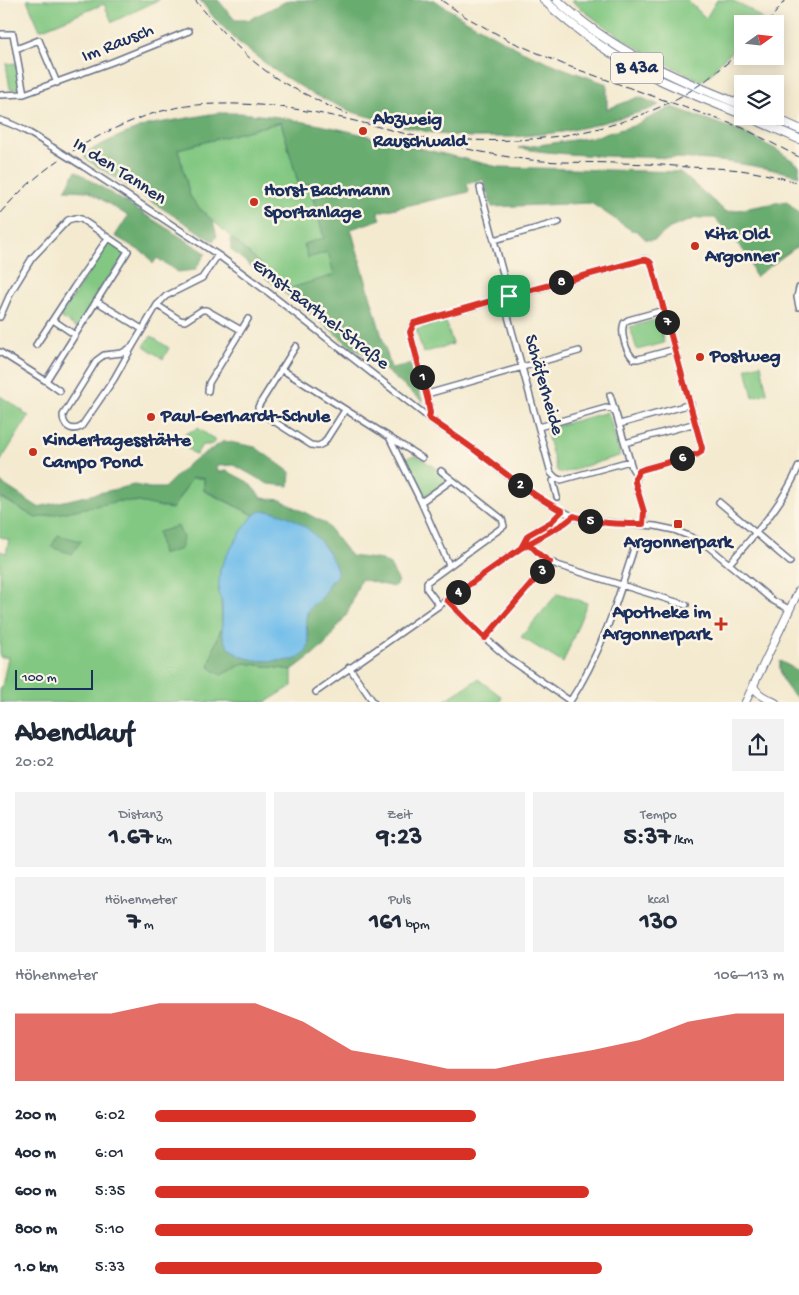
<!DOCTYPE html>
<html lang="de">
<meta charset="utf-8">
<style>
body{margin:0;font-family:"Gochi Hand",sans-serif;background:#f2f2f3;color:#1f2937;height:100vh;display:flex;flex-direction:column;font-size:19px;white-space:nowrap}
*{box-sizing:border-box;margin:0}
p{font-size:16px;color:#747a83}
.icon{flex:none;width:28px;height:28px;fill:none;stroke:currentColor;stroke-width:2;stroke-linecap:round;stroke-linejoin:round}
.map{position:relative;height:702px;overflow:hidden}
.sheet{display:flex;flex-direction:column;background:#fff;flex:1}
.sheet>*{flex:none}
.needle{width:32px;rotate:75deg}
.fabs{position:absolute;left:734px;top:15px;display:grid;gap:10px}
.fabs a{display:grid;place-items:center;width:50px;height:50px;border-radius:0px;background:#fff;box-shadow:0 2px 12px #0003;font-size:25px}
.scale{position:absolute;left:15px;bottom:12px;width:78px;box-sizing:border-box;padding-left:5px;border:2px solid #1b2f5e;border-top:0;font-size:14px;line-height:18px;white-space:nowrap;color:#1b2f5e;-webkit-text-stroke:4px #fcf5e5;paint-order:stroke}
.pin{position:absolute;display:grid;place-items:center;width:42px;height:42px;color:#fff;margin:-21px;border-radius:10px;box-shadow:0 2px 8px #0006}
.km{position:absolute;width:25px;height:25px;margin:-12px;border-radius:50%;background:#222;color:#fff;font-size:14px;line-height:25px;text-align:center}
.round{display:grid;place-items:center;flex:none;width:52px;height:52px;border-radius:0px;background:#f2f2f3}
.summary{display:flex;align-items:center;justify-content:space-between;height:85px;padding:0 15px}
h1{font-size:28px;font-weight:700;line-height:38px}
.metrics{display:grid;grid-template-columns:repeat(3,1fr);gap:8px;height:85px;padding:5px 15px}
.metrics div{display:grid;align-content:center;border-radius:0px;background:#f2f2f3;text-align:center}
.metrics b{font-size:25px;font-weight:700}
.metrics small{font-size:14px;font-weight:400}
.metrics p{font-size:14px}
.chart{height:140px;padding:10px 15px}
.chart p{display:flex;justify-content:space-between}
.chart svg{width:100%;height:90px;margin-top:5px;fill:#d93025;opacity:.7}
ul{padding:0 15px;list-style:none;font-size:16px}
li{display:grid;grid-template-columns:80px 60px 1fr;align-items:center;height:38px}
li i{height:12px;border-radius:6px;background:#d93025}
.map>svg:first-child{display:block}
</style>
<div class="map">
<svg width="799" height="703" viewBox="0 0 799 703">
<rect width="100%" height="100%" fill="#fcf5e5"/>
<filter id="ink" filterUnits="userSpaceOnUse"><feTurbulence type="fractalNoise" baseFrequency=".02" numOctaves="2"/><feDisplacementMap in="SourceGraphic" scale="10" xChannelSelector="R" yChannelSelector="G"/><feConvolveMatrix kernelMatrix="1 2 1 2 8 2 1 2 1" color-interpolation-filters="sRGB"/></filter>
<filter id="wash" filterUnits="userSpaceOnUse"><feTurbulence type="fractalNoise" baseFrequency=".0096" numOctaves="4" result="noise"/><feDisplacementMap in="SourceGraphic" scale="20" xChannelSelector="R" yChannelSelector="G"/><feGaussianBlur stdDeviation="1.12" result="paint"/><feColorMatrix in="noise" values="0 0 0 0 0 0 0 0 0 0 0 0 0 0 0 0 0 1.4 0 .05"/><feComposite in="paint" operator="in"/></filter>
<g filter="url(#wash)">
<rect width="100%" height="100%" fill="#f4ead0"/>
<path fill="#82c882" stroke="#4e7c70" d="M27,0H159L112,22L104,4L40,30Z
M571,0H687L706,18L717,0H731L748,8L763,20L760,24H742V42L720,62L712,73L701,81C655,59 610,34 571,0Z
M16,63L21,89H10L6,64Z
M281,122L299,186L309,183L324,238L304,244L308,257L328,252L335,275L288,289L198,207L190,196L178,149Z
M109,241L126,252L77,328L60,317Z
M658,319L664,343L637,350L630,327Z
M445,320L453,344L423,353L416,330Z
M151,336L169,348L163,359L144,346Z
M761,364L767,393L753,397L746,368Z
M0,396L23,411V413L29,416L0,462Z
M608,412L620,454L619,456L562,473L557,471L546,431L549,428Z
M198,428L215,440C213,446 208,445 202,445L196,455L179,443L185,434Z
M413,456H418L442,473L445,482L425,496H421L405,464L408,457Z
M192,478H204V491L254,515L234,544L220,569L222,626L215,645L209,667L221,674L245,663L292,670V686L266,702L0,703V690L2,687L8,657H0V551L6,553L9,540L0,537V497L36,518L119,501L139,502L172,509Z
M558,593L587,603L563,663L521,637Z
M478,679L502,697L500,702H442Z"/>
<path fill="#69ac70" stroke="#426e67" d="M200,0H218L235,20H248L289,0H434L466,20L522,51L565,69L607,84V109L639,97L659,105L648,110L590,126L562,132L513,137H470L437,134L399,125L352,112L313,94L277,72L240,44L215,19Z
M672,107L742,132L777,150L799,165V176C770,168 739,163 709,160C645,155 581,159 518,148L594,137L633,126Z
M217,113H240L279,117L335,128L498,167L680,172L726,212L787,201L799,213V245L755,277L749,257L715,218H696L670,228L656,239L650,240L645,239L637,231L631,230L591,203L492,207L483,179L467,184L469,192L378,212L381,219L351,229L391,368L410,364L423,402L365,353L358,352L231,250V238L288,289L334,275L328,252L308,258L304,244L324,238L309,184L299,186L281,122L178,149L190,196L198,207L213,221L217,236L213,241L84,158L88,151L117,137L147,125Z
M76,171L206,253L195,270L178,272L157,258L153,264L147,255L115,236L128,216L88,191L65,190Z
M224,441L255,447L290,472L289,486L268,484L234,465L217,466L218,472L227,471L248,482L262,498L281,500L325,523L351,556L382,560L390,565L399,582L393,587L361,579L347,614L324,646L292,670L245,663L221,675L209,667L215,645L222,626L223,635L253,659L280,660L309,646C309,633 304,621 309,609L331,581L334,579L336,570L326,548L258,512L254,515L204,490V478H192L172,509L139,502L119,501L36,518L0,497V482L38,507L134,485L150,488H164L191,462Z
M178,526L183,538L181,549L162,555L158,532Z
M58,535L81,541L72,554L51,547Z
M780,661L799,671V699C787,691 778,676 780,661Z"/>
<path fill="#71bdeb" stroke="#4676a4" d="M266,511C294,513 319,534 332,559C334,563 337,568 337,573C336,578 333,579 330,582C327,586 326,592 323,596C318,602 310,605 307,613C301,632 321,648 294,660C272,661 239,665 226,643C221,635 222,624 222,616C222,608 223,600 218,594L220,569L225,558L241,532L254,515L258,512Z"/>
</g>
<g filter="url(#ink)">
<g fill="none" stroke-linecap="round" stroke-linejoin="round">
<defs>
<path id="minor" d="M0,34H13L24,94
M16,49L39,40L57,83
M0,95L24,94L112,62L189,31
M0,120C19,126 35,136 52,147
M84,167L218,255L269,293L437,424L479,453L514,481L547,503L574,517L590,521L655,526L674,530L689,536L705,544L716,553L772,600L789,609
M480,188L509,296
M494,240L559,222
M799,288L797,297L799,307
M503,298L551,473L556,478L561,480L630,461
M96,301L142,329
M157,305L180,320L185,321L202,310H206L241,330
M664,310L628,320L624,323C620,333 626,352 634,359H638L675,349
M0,317L11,292L32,258L68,220L75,218L81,219L128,251L46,381L0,352
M53,320L75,335
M36,345L74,287L108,238
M296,346L259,405L258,407L261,413L311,445L318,446L324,443L345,410
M132,347L122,353L104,355L97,360L63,415C63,426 71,432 81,427L114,379L132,347L157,305L166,296L202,278L218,255
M281,369L389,437L421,502L449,565
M46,381L60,391
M208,391L209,383L248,319
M427,394L579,351
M610,395L615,411
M429,418L430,413L428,401L410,331L414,323L635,262L644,259L648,260L651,263L702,448L701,452L698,454L643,469C627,475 642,500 644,512C645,517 644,520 643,524
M620,424L691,404
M539,427L606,408L612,409L616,414L632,468L636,474
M389,437L422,458
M625,443L696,423
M556,478L553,481L557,497
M421,502L452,480
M719,502L790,562
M529,544C536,553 545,560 557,565L686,605
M521,548L528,535L551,522L562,511
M729,564C755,534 784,503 799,466
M447,600L485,638L508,658L570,701
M439,605L427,589V582L504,526L502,519L441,471
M485,638L550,562
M349,667L374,703
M316,692L521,548L565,523L574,517
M569,703C601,655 618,599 635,545"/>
<path id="major" d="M753,684C756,695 767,698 776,703
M745,703L799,590"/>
<path id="highway" d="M544,0C576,30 612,56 650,75C680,90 712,102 742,114
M557,0C610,50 675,79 742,105
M747,116L799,139
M770,116L799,129"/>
</defs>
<use href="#minor" stroke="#677086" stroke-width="8"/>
<use href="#major" stroke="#677086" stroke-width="9"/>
<use href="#highway" stroke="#677086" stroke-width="10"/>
<use href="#minor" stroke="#fff" stroke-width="5"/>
<use href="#major" stroke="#fff" stroke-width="7"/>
<use href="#highway" stroke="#fff" stroke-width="8"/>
<path stroke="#1b2f5e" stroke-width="1" stroke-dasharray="8 4" stroke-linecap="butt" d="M195,0C219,29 246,59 279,80C290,87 301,92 313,98C324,104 336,110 348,114
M441,0L466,17L508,40L565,65L743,128L799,157
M767,24L785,0
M453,139C532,145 616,134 685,94C706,82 724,66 742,50
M0,213C31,178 64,153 107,132C126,123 145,115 166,110C185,105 205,104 224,104C330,102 427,148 531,160C559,163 587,162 615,163C639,163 663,165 687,167C710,168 735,168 758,173C772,175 786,179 799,183"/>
<defs>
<path id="minor-bridge" d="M52,147L84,167"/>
</defs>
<use href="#minor-bridge" stroke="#677086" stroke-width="8" stroke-linecap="butt"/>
<use href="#minor-bridge" stroke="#fff" stroke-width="5"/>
</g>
</g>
<g fill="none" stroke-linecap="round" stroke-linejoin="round" filter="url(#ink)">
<defs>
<path id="route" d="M509,296L414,323L410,332L428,401L430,413L429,418C446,430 463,441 480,454C506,474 532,495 562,511L551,522L528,535L521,548L529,544L540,555L550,562L485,638L447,600L521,548L565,523L574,516C596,524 620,524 643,524L644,512L635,482V478L639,471L644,469L698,454L701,452L702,448L651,263C646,258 642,260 635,262L509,296"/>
</defs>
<use href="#route" stroke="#fff" stroke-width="10"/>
<use href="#route" stroke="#d93025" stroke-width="6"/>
</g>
<g fill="#c8321e" stroke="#fcf5e5" stroke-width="2">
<circle cx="363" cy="131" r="5"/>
<circle cx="254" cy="202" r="5"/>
<circle cx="695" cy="246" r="5"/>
<circle cx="700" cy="357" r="5"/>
<circle cx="151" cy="417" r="5"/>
<circle cx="33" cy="452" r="5"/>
<rect x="673" y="519" width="10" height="10" rx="2.5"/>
<path d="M718.5 616.5h5v5h5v5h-5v5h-5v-5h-5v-5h5z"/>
</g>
<g text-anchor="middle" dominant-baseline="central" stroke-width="5" stroke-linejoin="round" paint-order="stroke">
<rect fill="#fcf5e5" stroke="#5e6a86" stroke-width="1" x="611" y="52.5" width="52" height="31" rx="4"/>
<g font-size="18" font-weight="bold" fill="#1b2f5e">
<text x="637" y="68">B 43a</text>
</g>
<g font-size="19" fill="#1b2f5e" stroke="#fcf5e5">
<text transform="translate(118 44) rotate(-22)">Im Rausch</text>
<text transform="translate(119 172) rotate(33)">In den Tannen</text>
<text transform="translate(320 315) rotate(38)">Ernst-Barthel-Straße</text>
<text transform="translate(543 385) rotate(74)">Schäferheide</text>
</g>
<g font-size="19" font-weight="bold" fill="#1b2f5e" stroke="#fcf5e5" text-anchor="start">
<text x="373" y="120">Abzweig<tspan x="373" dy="22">Rauschwald</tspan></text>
<text x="264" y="191">Horst Bachmann<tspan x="264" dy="22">Sportanlage</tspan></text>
<text x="705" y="235">Kita Old<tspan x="705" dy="22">Argonner</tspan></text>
<text x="710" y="357">Postweg</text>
<text x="161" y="417">Paul-Gerhardt-Schule</text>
<text x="43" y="441">Kindertagesstätte<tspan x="43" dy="22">Campo Pond</tspan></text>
<text x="678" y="543" text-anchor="middle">Argonnerpark</text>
<text x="711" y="613" text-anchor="end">Apotheke im<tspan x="711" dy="22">Argonnerpark</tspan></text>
</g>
</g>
</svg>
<div class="fabs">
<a><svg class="needle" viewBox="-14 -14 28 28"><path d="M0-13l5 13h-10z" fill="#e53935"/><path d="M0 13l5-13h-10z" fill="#747a83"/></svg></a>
<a><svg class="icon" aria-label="layers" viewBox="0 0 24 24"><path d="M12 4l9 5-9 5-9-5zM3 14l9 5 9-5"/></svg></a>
</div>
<div class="scale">100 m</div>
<div class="pin" style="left:509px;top:296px;background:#1e9e55"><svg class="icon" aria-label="arrive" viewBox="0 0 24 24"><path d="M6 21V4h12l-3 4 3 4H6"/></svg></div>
<b class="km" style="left:422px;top:377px">1</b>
<b class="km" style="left:520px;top:485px">2</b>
<b class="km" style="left:542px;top:571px">3</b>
<b class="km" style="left:458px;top:592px">4</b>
<b class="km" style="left:590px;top:521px">5</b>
<b class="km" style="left:682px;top:458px">6</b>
<b class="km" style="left:667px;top:322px">7</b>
<b class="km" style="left:561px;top:282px">8</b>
</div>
<section class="sheet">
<div class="summary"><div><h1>Abendlauf</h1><p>20:02</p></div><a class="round"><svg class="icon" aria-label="share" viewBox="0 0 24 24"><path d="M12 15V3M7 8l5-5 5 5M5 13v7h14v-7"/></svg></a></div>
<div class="metrics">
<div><p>Distanz</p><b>1.67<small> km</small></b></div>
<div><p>Zeit</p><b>9:23</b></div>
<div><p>Tempo</p><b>5:37<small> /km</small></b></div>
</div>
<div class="metrics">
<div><p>Höhenmeter</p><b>7<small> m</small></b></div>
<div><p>Puls</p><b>161<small> bpm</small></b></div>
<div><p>kcal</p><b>130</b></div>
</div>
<div class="chart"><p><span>Höhenmeter</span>106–113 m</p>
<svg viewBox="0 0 160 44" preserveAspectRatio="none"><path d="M0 44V11L10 11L20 11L30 6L40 6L50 6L60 15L70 29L80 33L90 38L100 38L110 33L120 29L130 24L140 15L150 11L160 11V44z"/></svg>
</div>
<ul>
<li><b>200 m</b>6:02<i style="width:51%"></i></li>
<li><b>400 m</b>6:01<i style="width:51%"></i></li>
<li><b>600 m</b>5:35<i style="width:69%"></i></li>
<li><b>800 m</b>5:10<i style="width:95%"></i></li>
<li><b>1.0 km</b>5:33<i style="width:71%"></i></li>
</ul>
</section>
